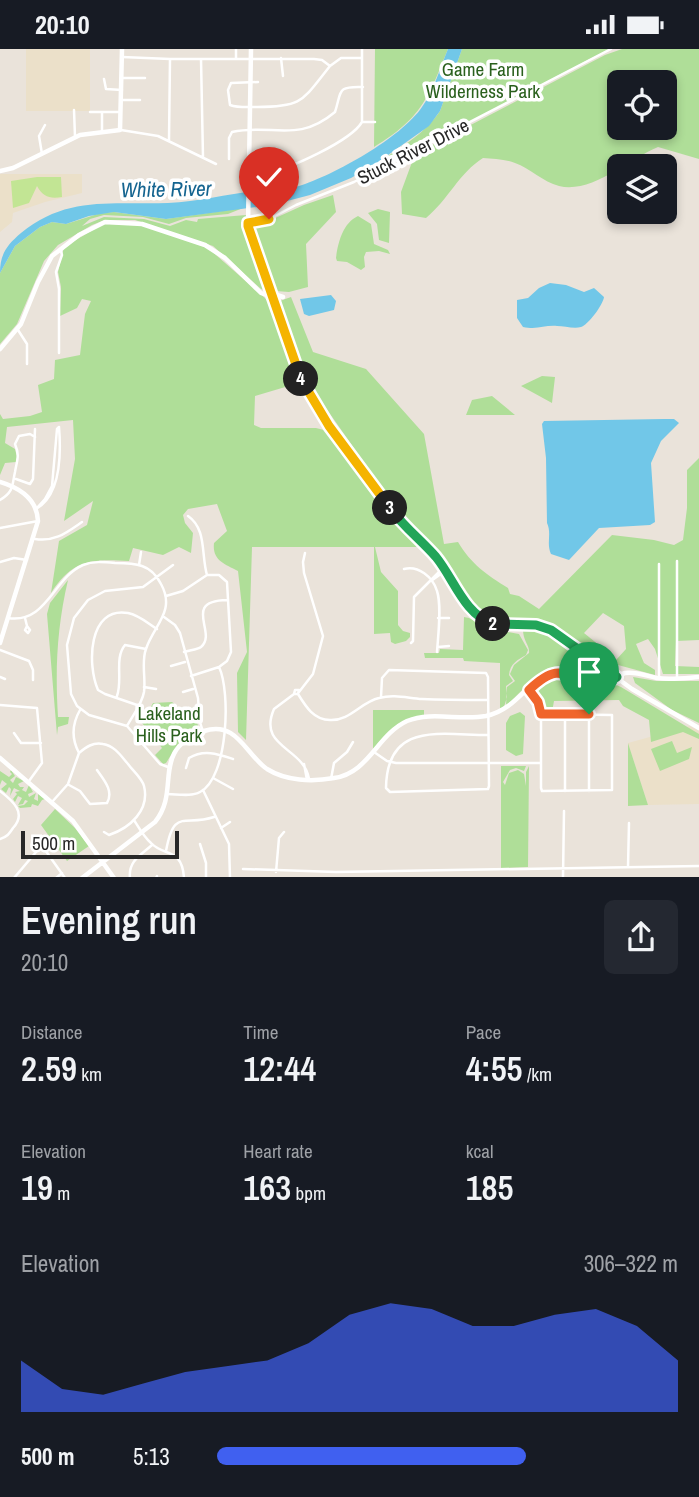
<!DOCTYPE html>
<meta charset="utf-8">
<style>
body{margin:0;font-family:"Archivo Narrow",sans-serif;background:#242831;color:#f1f3f6;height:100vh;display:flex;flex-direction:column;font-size:26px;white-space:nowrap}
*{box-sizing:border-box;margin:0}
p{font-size:23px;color:#9ea1a6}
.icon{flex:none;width:38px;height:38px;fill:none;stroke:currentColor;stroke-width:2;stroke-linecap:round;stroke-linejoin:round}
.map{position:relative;height:828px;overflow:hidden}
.panel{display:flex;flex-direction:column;background:#171b24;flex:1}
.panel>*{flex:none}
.buttons{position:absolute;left:607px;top:21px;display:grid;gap:14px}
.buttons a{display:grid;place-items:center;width:70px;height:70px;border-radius:10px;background:#171b24;box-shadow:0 4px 10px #0003;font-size:35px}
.scale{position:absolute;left:21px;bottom:18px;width:158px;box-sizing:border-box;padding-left:7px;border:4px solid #282828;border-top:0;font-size:19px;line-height:24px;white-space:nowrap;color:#282828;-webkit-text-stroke:5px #fff;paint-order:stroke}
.pin{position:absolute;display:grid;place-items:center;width:60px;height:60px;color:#fff;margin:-72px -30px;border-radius:50% 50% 50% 0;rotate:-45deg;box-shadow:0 0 7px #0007}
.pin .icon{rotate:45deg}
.km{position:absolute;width:35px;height:35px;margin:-18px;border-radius:50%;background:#222;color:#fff;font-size:19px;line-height:35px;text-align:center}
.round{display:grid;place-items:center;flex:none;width:74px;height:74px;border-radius:10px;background:#242831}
.head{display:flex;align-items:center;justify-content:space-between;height:119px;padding:0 21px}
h1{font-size:38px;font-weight:600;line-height:52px}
.figures{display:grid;grid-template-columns:repeat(3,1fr);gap:10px;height:119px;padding:7px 21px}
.figures div{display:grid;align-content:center}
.figures b{font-size:35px;font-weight:600}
.figures small{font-size:19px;font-weight:400}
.figures p{font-size:19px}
.chart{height:196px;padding:14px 21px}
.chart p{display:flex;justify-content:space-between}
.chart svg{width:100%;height:126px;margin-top:7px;fill:#4060f0;opacity:.7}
ul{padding:0 21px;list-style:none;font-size:23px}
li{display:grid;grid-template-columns:112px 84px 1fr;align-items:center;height:52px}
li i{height:18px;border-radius:9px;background:#4060f0}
.status{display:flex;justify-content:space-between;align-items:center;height:49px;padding:0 35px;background:#171b24;direction:ltr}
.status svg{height:19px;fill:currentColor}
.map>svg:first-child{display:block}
</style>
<div class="status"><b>20:10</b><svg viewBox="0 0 49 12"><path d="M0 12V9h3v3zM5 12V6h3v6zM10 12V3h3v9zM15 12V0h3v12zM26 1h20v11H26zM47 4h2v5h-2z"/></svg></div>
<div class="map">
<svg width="699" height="829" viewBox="0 0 699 829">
<rect width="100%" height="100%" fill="#eae3da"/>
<path fill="#ebe0c9" d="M26,0H90V62H26Z
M0,125H82V144L45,153L13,164L12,173L0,183Z
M690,677L699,682V755L648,756L628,694Z"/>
<path fill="#afde98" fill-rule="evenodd" d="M375,0H448C428,49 422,69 374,98Z
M462,0H609L374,123V116C398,100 424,86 440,62Z
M622,0H699V110L658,98C629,110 592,145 559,137C543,133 530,119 515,114C505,110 493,110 483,109C459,124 448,151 426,169L402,165L401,143L415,105L605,6ZM620,33H665V79H620Z
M333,146L336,163L306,195L308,238L289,243L276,242L267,226L251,180L304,156Z
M243,159L228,165L186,169L169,175L143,168L104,166L90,170L82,177L104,168L144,170L170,177L186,171L197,173L198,170L246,166L250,189L267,242L261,240L213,197L135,171H105L92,176L58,196L44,212L17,275L0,295V224L15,197L40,178L52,173L66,175L101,164L114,163L166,170Z
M378,160L390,163L389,194L379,191L377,175L368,164Z
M358,167L371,175L374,195L388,201L390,205L379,202L366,203L364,208L365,218L361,221L347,213L337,212L336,209C338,193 343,174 358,167Z
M103,175L141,176L208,199L265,249L271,256L294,329L292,336L255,347L254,376L261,379H316L324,381L417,498H375L381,523L398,542V576L403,582L410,584V588L406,592L395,595L391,593L390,584L374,585V498H252L246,691L238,683L237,624L247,603L238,522C224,515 212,511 214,494L227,482L217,455L188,460L183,466L185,474L193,484L191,504L179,498L163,506L133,499L129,512C92,510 73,510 51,544L59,492L87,476L93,452L64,472L75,410L73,371L7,378L5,394L15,400L17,408L16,413L5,414L0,426V365L3,370L30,367L42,363L38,336L54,330L55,311L80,306L85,265L91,252L82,250L77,259L60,267L61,238L58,223L64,198Z
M291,248L313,303L366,320L424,385L444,495L458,493C471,515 487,526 508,539L510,545L519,547L539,560L612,486L654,491L674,496L683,491L687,459V421L699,409V591L676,592L675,617L699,618V625H663L655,600L648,590L636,595L644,614L655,621V626L618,616L616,611L626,600L624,577L603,564L584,584L605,601V614L557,578L540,573L501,574L488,571L476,561L441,511L407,475L321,352L296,306L277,253Z
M542,327L555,328L552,354L521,337Z
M492,347L515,366H466L472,351Z
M68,531C57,578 55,620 58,668H69L68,675L58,678L57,686L47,565L50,554Z
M464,568L469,569L491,580L519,585L528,601L526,606C518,611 510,614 509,626L513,632L506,637L507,648L504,658L500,660V614L464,612L463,609H425L424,604H439L440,600L463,601Z
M523,580C556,580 582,608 607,627L605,630C586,631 578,622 561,620C541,618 520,644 506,657L507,638L515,632L510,625L514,616L529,604C530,596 523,593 523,580Z
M557,626L592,639L614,635L621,638L699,685V690L683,683L651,693L649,671L623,657L619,651L554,652L552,663L543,664L539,652L532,640L542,630Z
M633,628L656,632H699V674L672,661L635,634Z
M172,653L178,658L196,659V670L199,680L178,695L166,714L163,715L155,706L162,699L142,674L153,654Z
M373,661H424V666L398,675L373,700Z
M520,663L525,667L523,705L516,707L506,701V674L510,667Z
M672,692L677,704L692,698L689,710L660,722L651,700Z
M628,694L648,756L628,757Z
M501,717H526L524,722L516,719L510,721L503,733L505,736L509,724L518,721L524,725L526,737V723L529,717L528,818L501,819Z
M11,721L15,727L10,731L13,734L16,728L24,732L18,735L20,738H24L22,741L26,743L29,736L33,743L28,745L29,748L36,744L34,750L38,752V745L45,750L42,751L38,757L32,755L31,758L20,759L18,757L24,756L28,752L25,751L23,755L18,756L22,749L18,747L15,753L13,750L17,745L15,743L20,742L14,739L10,747L11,740L9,738L6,744L1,740L7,735L2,731L0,736V722L9,728L12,725L10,723Z
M55,760L75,779L89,797L67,812L41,776Z"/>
<path fill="#c2e594" d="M37,128H61L62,148C50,150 43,148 37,137L29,154L13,159L11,132Z"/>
<path fill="#71c7e8" d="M448,0H462L440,62L429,77L374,116L351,129L310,146L272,156L166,170L114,163L89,167L66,175L52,173L40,178L15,197L0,224C0,205 7,196 21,184C67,146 113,156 168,154C198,153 227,145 257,142C271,141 285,142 299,137C334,126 401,89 422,58C434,41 440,19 448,0Z
M550,234L566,236L584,243L594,239L604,248C603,256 588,276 581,278C574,280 564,277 557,277C544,276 538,281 523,278L517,269V251L528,249L539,239Z
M331,246L336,252L334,261L309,267L304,265L300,250Z
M664,370H674L679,374L661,392L651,414L655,473L650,476L599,479L569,511L551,505C546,494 552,485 547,474L546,409L542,375L544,372Z"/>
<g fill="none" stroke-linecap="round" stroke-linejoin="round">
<path stroke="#fff" stroke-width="2.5" d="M236,0V10
M362,0V73
M122,8L170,10H314L322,11L330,17L341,9H362
M281,9L283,27
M201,10L203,108
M122,29H145
M104,30L106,40L122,41
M258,33L231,34L228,41L230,56C238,59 248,58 257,58C303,58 302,52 330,17
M123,51H140
M74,61L75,88
M90,63H118
M362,73H375
M121,81L158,87L216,115
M102,82V63
M169,91L170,10
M42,105L39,87L45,76
M268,106L270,110V123
M229,110V89L232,83C272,74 297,95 335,63C342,42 336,37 363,38
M250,124C256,124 262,125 267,124C289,120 351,92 362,73
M250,174L269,170L296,156L354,133L611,0
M18,281L27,295V315
M59,304V240L56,223L62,206L61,202
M59,378C61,403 61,446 36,460L45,450L52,437L57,380Z
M16,430L30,435L33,430L35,380
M0,451C14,443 12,436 15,423C17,411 20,407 15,395L19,387L30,385L35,388
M0,479L38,472
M35,490C55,493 66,484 82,473
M677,512V629
M0,513L14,509L27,511
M139,516L141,503
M404,520C418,516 433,528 437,542C442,557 438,587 437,603
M431,532L445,522
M166,547L183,542L207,526
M164,568L175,576L180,584L198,649L200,673L203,683
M8,569C47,575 53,529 83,516C93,512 104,513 115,514C124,514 134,514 142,517C151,520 157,527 161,535C176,562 154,576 146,600C141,613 146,629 144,643C142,655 133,666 127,677
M25,569L27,577L25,581L28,584L30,581L27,577
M438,569H449
M411,594L413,592L414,548L443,519
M125,596L146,600
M438,598L449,597
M0,601L29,612L33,621V631
M184,603C189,601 197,601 201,598C218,584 181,552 227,551
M171,617L185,613
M191,627L219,618
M0,628L5,630
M659,629V515
M144,638L156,640
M529,641L538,653L541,664V739L542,742L612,741V666L541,665
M183,643L193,640
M299,643L313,625L323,587L304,524L303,513L305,504
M294,645L274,660C257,699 304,698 309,730
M298,645L299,641H295L294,645H298C306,658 314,671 330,671C350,672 361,653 379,649C394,645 407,649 422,650C444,651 466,651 488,651
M117,647C123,631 114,609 125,596
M381,648L382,629L389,621L486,624L488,628L489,737L488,740L390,743L386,739C387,672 440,686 488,686
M0,656L37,659L42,714L29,732
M137,656L105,645L98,641C87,616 88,557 128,564C139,566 149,575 157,580
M565,665V742
M589,665V742
M14,684L21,694H41
M374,703L387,712L396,714H541
M79,704C71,689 72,675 80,661
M304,715L307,731
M168,718L160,715L127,677L89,666L77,657L71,645L67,596L74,569L88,551L105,542L143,538L173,516
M186,719L189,709C204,700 218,705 233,710
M213,729L233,740
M331,730L334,714L347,703L353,693
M69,736L80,742L90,755L107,754C114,742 104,731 97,721
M203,741L229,795L230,829
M0,742C13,752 27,764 13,779C9,785 7,788 0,790
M167,745C177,745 191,748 200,743C228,729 231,643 219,618L227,612L231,603L227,533L219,526H207C201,506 207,480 188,467
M52,753L68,735L79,704C86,698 93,693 103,695C115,697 121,707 128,715C133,722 142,729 144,737C150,761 130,779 109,786L104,783
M134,771C139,779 144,788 151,794C164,808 182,798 184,829
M221,779L230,773
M38,791L65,829
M200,795L206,814V829
M166,802C174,758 184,778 214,768
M628,818L629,774
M243,820L336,823L699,817
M276,823L279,789L284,783
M14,829L42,796
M56,829L62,824
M130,829C128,812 141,806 152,796
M156,829L157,827
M563,829L564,762"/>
<path stroke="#fff" stroke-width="4.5" d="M251,0L248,177L298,324L329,377L396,468L437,510L468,556L478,567L496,575L533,576L551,581L632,640L699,679
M0,122L13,119L80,86L120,81L122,0
M271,238L277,246L283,248
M0,300L21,275L38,233L52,207L79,186L105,173L142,175L205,196L225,209L261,244L272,248
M0,433C20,439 37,450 38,472L0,594
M0,709L73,772L114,829
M82,829L155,773C182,740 149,702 204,682C237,671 246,706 267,720C286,732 312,733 334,729C369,724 377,686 407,672C432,662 460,672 486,667C518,660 529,629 551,624C569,620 580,636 597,636C609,636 615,627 625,624C635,622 647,627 657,629C670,631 685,629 699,628"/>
</g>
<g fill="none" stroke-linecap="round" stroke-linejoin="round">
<defs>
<path id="split-1" d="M589,665H541L538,653L529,641C567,605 566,638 602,636"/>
<path id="split-2" d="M493,575L536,576L551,581L617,628L602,636"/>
<path id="split-3" d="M390,459C403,477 421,491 436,508C454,530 464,565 493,575"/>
<path id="split-4" d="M301,330L329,377L390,459"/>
<path id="split-5" d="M269,170L248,174V177L301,330"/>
</defs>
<use href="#split-1" stroke="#fff" stroke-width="14"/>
<use href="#split-2" stroke="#fff" stroke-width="14"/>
<use href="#split-3" stroke="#fff" stroke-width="14"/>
<use href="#split-4" stroke="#fff" stroke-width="14"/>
<use href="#split-5" stroke="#fff" stroke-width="14"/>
<use href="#split-1" stroke="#f0652b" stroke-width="9"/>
<use href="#split-2" stroke="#22a559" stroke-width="9"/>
<use href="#split-3" stroke="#22a559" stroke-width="9"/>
<use href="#split-4" stroke="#f5b400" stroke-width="9"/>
<use href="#split-5" stroke="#f5b400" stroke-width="9"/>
</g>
<g text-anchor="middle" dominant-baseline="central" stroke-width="7" stroke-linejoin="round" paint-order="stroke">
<g font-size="19" fill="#2a601d" stroke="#fff">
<text x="483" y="20">Game Farm<tspan x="483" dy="22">Wilderness Park</tspan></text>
<text x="169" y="664">Lakeland<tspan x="169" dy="22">Hills Park</tspan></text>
</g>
<g font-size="19" fill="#282828" stroke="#fff">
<text transform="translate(413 102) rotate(-27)">Stuck River Drive</text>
</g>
<g font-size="21" font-style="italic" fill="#146490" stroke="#fff">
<text transform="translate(166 140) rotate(-1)">White River</text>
</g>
</g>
</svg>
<div class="buttons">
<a><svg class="icon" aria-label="locate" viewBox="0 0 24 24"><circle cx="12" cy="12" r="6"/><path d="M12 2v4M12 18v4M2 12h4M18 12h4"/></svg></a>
<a><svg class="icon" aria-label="layers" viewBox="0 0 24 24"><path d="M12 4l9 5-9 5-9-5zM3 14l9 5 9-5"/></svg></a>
</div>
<div class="scale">500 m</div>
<div class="pin" style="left:589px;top:665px;background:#1e9e55"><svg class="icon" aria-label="arrive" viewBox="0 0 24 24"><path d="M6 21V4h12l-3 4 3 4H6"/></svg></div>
<div class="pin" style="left:269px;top:170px;background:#d93025"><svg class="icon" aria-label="check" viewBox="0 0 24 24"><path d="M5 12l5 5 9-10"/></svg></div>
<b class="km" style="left:493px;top:575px">2</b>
<b class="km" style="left:390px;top:459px">3</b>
<b class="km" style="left:301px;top:330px">4</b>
</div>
<section class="panel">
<div class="head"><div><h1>Evening run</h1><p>20:10</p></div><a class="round"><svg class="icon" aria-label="share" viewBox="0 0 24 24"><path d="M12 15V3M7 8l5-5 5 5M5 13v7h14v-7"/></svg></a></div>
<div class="figures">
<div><p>Distance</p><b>2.59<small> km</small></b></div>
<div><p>Time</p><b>12:44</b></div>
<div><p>Pace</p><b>4:55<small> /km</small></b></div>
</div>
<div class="figures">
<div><p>Elevation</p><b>19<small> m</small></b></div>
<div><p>Heart rate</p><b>163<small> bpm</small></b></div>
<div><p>kcal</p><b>185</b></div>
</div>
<div class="chart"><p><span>Elevation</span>306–322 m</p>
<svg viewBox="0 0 160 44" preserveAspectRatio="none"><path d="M0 44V26L10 36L20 38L30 34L40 30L50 28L60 26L70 20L80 10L90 6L100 8L110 14L120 14L130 10L140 8L150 14L160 26V44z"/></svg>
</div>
<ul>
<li><b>500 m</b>5:13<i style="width:67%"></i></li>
</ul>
</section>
